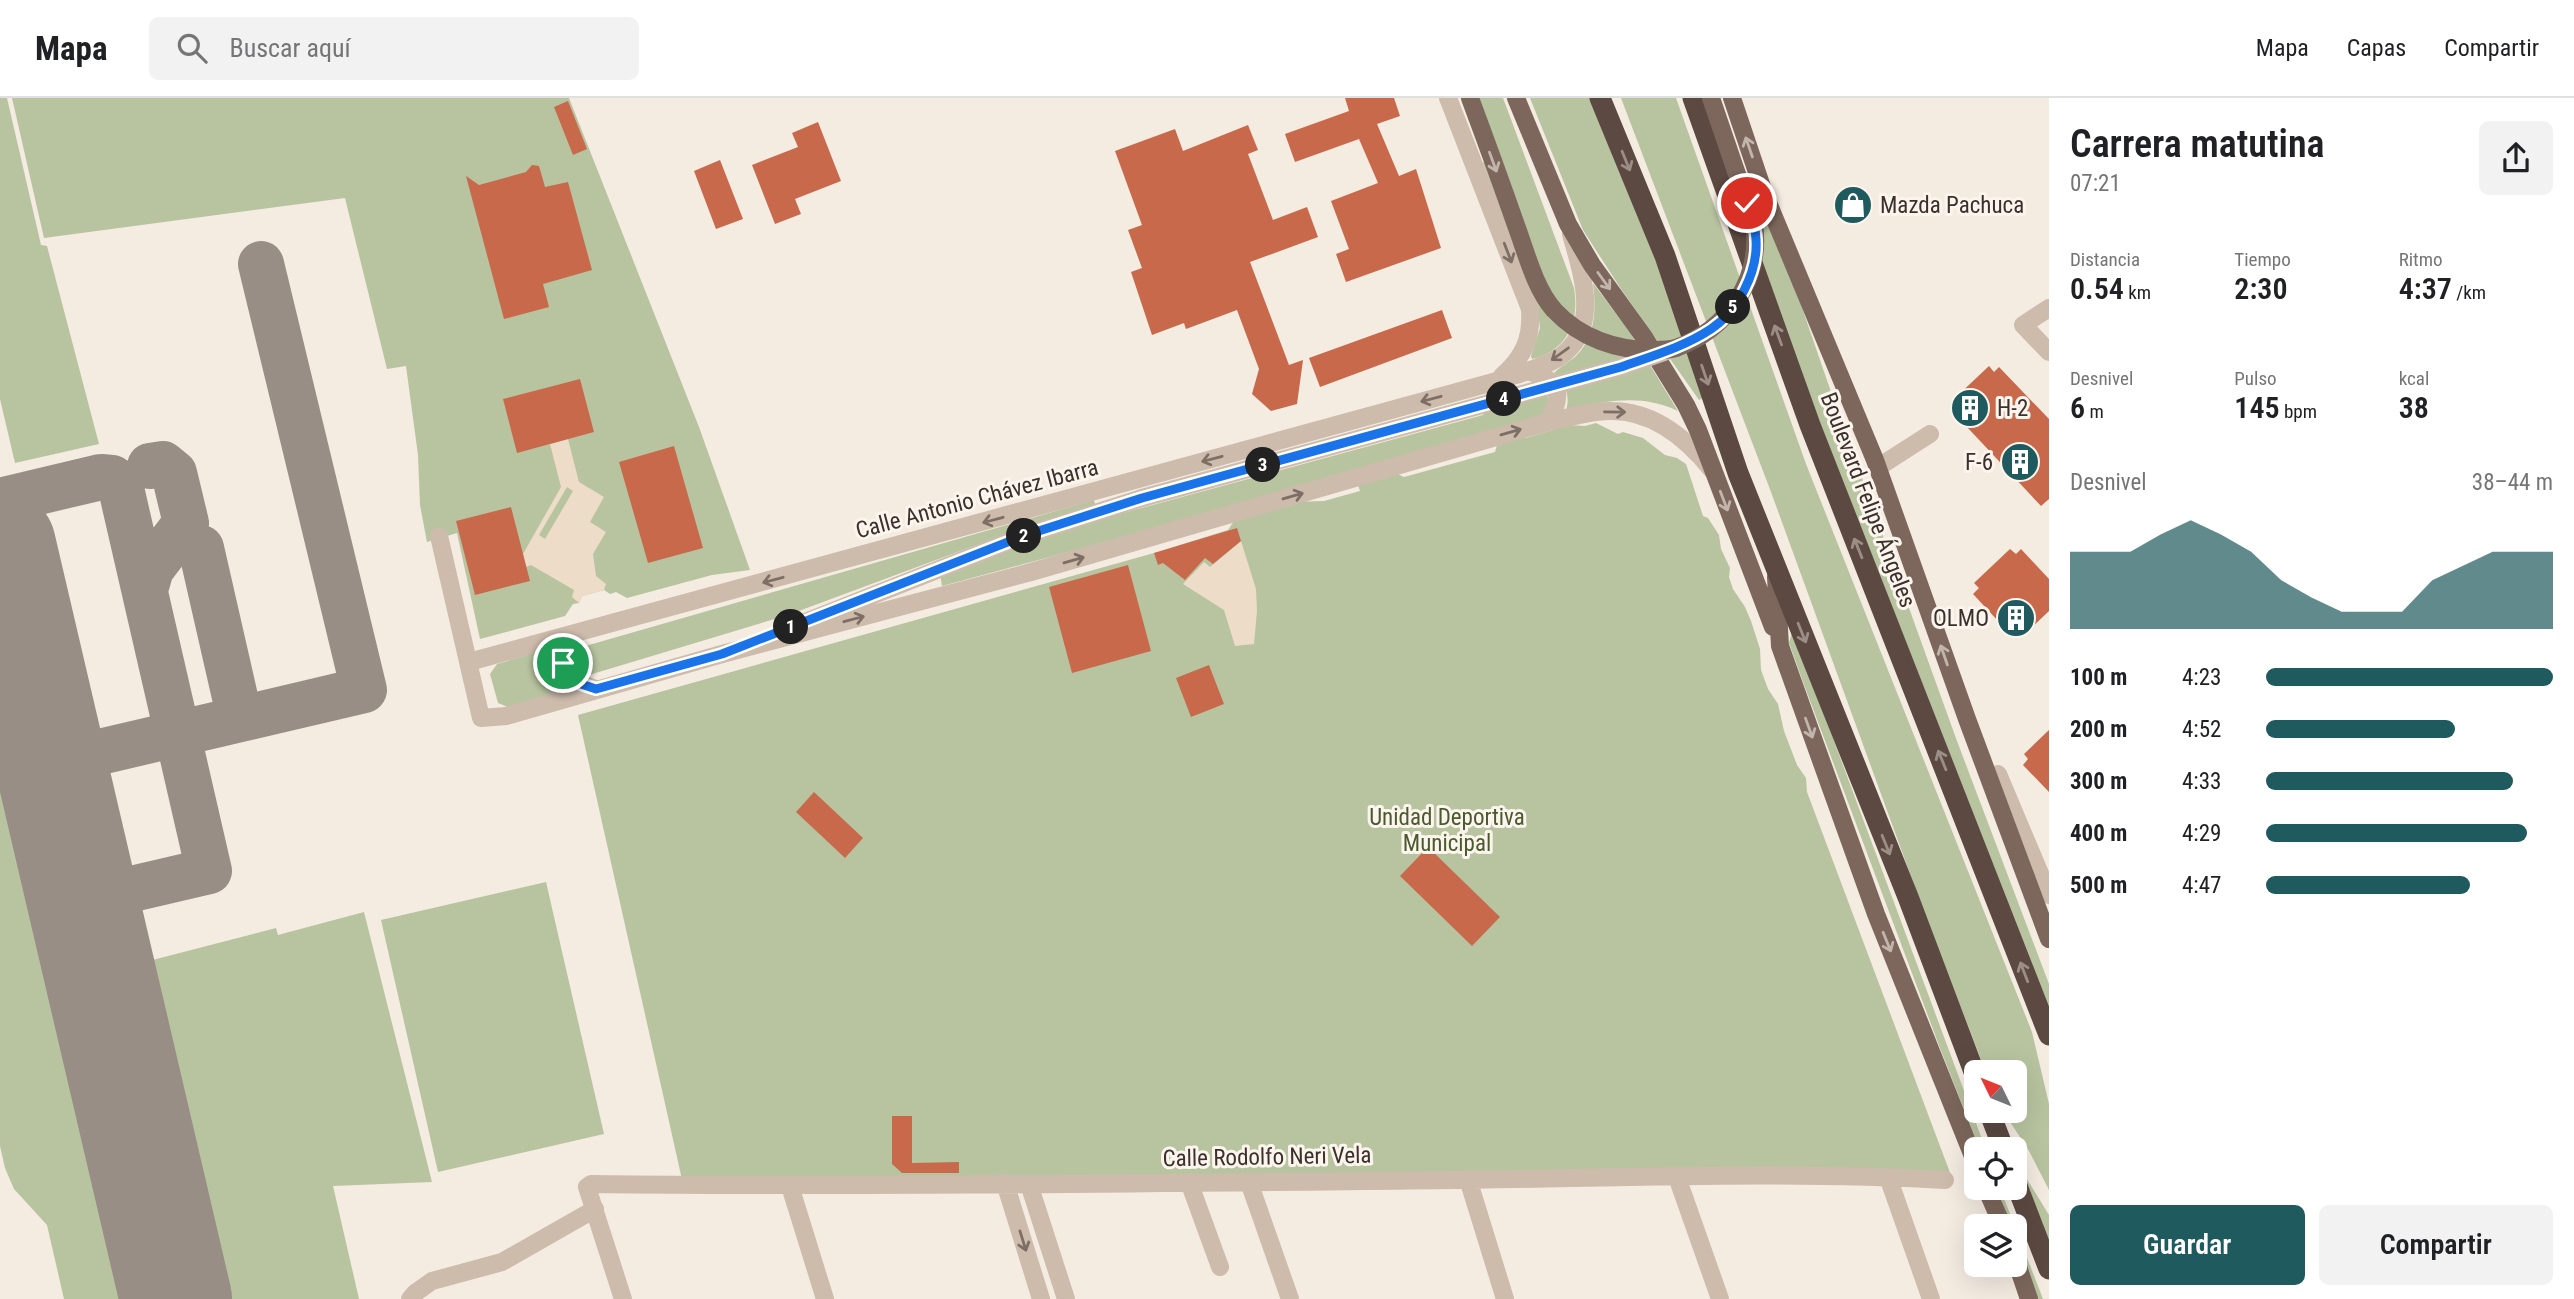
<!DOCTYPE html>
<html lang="es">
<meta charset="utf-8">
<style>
body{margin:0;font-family:"Roboto Condensed",sans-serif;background:#f2f2f2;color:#202124;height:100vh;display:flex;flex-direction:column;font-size:26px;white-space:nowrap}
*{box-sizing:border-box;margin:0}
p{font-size:23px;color:#757577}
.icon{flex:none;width:38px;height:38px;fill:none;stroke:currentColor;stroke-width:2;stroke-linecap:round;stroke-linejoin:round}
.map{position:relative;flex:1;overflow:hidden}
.sheet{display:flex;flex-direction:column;background:#fff;width:525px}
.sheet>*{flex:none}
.needle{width:46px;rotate:313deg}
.buttons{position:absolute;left:1964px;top:962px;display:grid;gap:14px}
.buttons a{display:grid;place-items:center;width:63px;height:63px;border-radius:10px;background:#fff;box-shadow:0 7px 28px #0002;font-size:35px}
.pin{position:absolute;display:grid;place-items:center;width:60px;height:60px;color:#fff;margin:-30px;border:4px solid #fff;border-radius:50%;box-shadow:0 2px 7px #0007}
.km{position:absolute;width:35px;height:35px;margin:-18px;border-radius:50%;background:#222;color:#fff;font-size:19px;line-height:35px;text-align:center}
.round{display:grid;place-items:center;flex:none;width:74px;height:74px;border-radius:10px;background:#f2f2f2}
.overview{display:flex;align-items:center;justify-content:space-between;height:119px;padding:0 21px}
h1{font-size:38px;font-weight:600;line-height:52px}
.figures{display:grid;grid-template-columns:repeat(3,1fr);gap:10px;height:119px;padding:7px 21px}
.figures div{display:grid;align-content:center}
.figures b{font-size:30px;font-weight:600}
.figures small{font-size:19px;font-weight:400}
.figures p{font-size:19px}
.chart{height:196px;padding:14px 21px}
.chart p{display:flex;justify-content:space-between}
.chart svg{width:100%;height:126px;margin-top:7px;fill:#1f5a5e;opacity:.7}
.action{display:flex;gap:14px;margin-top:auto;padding:14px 21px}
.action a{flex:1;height:80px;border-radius:10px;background:#1f5a5e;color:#fff;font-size:28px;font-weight:600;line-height:80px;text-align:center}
.action a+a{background:#f2f2f2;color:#202124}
ul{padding:0 21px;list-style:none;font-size:23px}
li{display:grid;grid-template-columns:112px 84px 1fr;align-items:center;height:52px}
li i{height:18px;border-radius:9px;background:#1f5a5e}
header{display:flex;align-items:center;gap:42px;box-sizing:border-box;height:98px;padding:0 35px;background:#fff;border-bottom:2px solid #e0e0e0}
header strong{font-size:33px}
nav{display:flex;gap:38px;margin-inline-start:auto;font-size:24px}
.search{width:490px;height:63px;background:#f2f2f2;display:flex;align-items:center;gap:18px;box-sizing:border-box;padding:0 24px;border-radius:10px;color:#757577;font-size:26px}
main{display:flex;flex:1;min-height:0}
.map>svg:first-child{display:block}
</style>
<header>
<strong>Mapa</strong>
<div class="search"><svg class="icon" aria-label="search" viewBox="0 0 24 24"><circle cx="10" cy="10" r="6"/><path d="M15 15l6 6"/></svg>Buscar aquí</div>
<nav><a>Mapa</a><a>Capas</a><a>Compartir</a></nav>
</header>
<main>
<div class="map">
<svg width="2049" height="1201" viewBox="0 0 2049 1201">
<rect width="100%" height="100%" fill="#f4ebe1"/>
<path fill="#b8c4a0" d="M0,0H7L41,147L47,148L99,346L15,365L0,301Z
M12,0H569L699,329L750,472L712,477L627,500L616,494L610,496L604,492L582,498L579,505L573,506L565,518L480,541L457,435L427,444L420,407L418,357L406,268L387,271L345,100L44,140Z
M1478,0H1503L1574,190C1580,223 1567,253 1532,261L1531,258L1540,230L1538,214L1483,65L1496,47Z
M1530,0H1595L1707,298L1699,302L1621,191L1583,132Z
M1621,0H1676L1806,366L2032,934L2049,1006V1092L2029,1053L2003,1013H2014V975H1986L1979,956L1928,825L1771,394Z
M1765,102L1831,294L1957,643L2049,886V908L1765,185L1746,112Z
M1593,185L1631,236L1678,313C1641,295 1604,303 1566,312C1571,297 1564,285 1554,275C1561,268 1569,264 1576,258C1596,238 1596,212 1593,185Z
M1546,296L1549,301L1543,318L1076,452L942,488L940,476L1101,421L1483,317L1493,300Z
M1596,325L1618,336L1623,334L1643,340L1665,357L1677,360L1686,366L1703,418L1708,420L1719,437L1721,451L1730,470L1729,479L1733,491L1745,509L1751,523L1760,551L1761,572L1768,591L1778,606L1784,633L1797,667L1806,680L1807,694L1952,1080L683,1086L578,617L1154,455L1228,432L1234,423L1289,404L1324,403L1360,393L1358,387L1389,372L1404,379L1495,354L1497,347L1516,338L1526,340L1569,327L1585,328Z
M1094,402L1095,406L1022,430L788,517L589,577L582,576L573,566L576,554L582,549Z
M1793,530L1811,581L1986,1052H1980L1940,950L1803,584L1789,545Z
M555,549C547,567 553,578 565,592L508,609L498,605L490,576L497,566Z
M0,600L140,1201H64L47,1127L14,1091L5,1070L0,1048Z
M546,784L604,1036L438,1074L381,822Z
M364,814L432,1084L333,1088L359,1201H214L137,866L276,830L278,837Z
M2022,1073L2049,1117V1146Z
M1995,1090H2000L2043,1201H2035L2014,1146V1129H2008Z"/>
<path fill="#ecdcc8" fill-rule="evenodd" d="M568,341L579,384L604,399L590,424L606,434L593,456L596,478L606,486L604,492L582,498L579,505L572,499L574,492L531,467L526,469L523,456L561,389L550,346ZM567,389L573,393L545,441L539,437Z
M1241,443L1256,491L1257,513L1254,546L1235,548L1224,512L1183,486L1204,464L1210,469Z"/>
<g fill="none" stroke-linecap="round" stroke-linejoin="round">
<path stroke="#988e86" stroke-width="46" d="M0,403L101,379L112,380L120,386L209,773L89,801
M201,450L240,621
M145,492L151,471L186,425L174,375L163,366L150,368
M57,664L364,592L261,166"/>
<path stroke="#988e86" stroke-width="112" d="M0,448L176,1201"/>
</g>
<path fill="#c8694b" d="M1345,0H1394L1400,18L1377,26L1399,78L1416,71L1441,150L1346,184L1336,156L1349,151L1331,103L1378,85L1359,41L1295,64L1285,36L1349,13Z
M568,3L587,51L573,57L554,9Z
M818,24L841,83L795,101L801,116L775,126L752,67L798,49L792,35Z
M1248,27L1258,52L1248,56L1273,122L1307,109L1318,139L1250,164L1289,267L1303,262L1297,306L1271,313L1252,296L1259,271L1237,212L1186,231L1184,225L1152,237L1131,174L1142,170L1128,132L1142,127L1115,53L1175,31L1183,53Z
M720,62L743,121L716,131L694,73Z
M532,67L539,68L545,89L568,84L592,172L543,186L549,209L504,221L466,78L479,87L526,74Z
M1442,212L1452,240L1320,289L1309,260Z
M1989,268L1994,274L1999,269L2049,321V401L2041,408L1952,313L1958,308L1953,302Z
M580,281L594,334L517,355L503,301Z
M674,348L703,450L648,465L619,364Z
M511,409L530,483L475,497L456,423Z
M1237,430L1241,443L1213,466L1205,460L1185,482L1163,465L1158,467L1154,455Z
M2010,451L2016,456L2021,451L2049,481V513L2023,538L2017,532L2012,538L1973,496L1979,490L1974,485Z
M1128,467L1151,553L1072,575L1049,489Z
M1209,567L1224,606L1191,619L1176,580Z
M2049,632V694L2023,667L2028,661L2024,656Z
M814,694L863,740L845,760L796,714Z
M1428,749L1500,819L1472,848L1400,778Z
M892,1018H912V1065L959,1064V1075H902L892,1066Z"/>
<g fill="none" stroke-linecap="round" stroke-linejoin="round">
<path stroke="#cdbbac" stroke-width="18" d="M1448,0L1530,211C1532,240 1524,259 1502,278
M2049,210L2023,227L2049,254
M1528,273C1559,282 1565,295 1548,324
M1875,362L1880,368L1930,336
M439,438L481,620L506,618L722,556L1031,474L1548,324C1568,320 1592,312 1612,313C1654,313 1687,341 1712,372
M800,526L1023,438L1142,400
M578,534C557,567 556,578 596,591
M469,564L1497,283C1517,276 1540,271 1558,260C1602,231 1582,176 1571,136
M1998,676L2049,797
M1677,1079L1720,1201
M1888,1079L1931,1201
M1468,1081L1505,1201
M1189,1084L1220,1169
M1249,1084L1290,1201
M1005,1085L1041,1201
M1029,1086L1066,1201
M790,1088L825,1201
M410,1201L415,1195L432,1183L502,1164L595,1111
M623,1201L587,1089L591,1086C879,1089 1167,1085 1455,1082C1618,1080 1783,1073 1945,1082"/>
<path stroke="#7d675c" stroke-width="18" d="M1516,0L1568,126L1592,167L1644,239L1686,307L1698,332L1773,529
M1732,0L1764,95L1875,362L1967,621L2049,841
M1776,479L1780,548L1876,816L1976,1066
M1986,1090L2003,1129
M2014,1157L2029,1201"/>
<path stroke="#5c4a42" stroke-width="21" d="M1600,0L1665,158L1738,375L1908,799L1976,979
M1693,0L1810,327L2049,937
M1989,1013L2004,1052
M2014,1080L2049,1171"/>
<path stroke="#cdbbac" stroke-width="18" d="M1142,400L1621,269L1667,253"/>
<path stroke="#7d675c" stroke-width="18" d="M1470,0C1486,43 1502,87 1517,130C1527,157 1535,190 1554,212C1580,240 1617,253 1655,252C1661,252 1669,252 1676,250C1728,231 1762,181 1754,126L1711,0"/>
</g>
<defs><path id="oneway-shaft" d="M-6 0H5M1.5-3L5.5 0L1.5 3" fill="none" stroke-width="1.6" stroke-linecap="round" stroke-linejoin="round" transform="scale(1.75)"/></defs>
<g stroke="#c2b5ac">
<use href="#oneway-shaft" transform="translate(1749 49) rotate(-109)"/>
<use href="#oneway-shaft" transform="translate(1493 64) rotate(70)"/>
<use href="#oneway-shaft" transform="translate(1604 183) rotate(54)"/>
<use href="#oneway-shaft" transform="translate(1724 403) rotate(69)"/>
<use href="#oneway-shaft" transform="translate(1944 557) rotate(-109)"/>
<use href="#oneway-shaft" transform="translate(1809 630) rotate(70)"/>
<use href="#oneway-shaft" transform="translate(1887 844) rotate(68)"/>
</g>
<g stroke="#9c8e87">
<use href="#oneway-shaft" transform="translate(1626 63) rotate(68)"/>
<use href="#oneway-shaft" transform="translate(1778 237) rotate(-110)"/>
<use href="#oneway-shaft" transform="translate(1705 277) rotate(71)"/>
<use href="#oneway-shaft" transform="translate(1858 450) rotate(-112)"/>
<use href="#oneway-shaft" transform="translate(1802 535) rotate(68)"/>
<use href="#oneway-shaft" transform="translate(1942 662) rotate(-112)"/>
<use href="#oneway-shaft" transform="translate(1886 747) rotate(68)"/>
<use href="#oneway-shaft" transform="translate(2024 874) rotate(-111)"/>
</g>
<g stroke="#7d6f65">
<use href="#oneway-shaft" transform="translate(1508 155) rotate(69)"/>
<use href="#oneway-shaft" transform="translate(1560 256) rotate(144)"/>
<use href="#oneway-shaft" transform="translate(1431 301) rotate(165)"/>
<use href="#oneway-shaft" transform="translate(1615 314) rotate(1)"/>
<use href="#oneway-shaft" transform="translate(1511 334) rotate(-16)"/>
<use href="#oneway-shaft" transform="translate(1212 361) rotate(165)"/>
<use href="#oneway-shaft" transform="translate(1293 398) rotate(-16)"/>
<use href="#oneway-shaft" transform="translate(993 422) rotate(165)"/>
<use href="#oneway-shaft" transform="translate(1074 462) rotate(-16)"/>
<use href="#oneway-shaft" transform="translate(773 482) rotate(165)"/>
<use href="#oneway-shaft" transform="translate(854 521) rotate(-15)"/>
<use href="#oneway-shaft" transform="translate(1023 1143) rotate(73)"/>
</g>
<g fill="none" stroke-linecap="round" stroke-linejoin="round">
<defs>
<path id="route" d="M563,565L567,575L575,584L596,591L722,556L1023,438L1142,400L1621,269C1652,258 1684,249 1711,231C1738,213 1758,174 1756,142C1756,129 1751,117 1747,105"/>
</defs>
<use href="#route" stroke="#fff" stroke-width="14"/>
<use href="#route" stroke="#1a73e8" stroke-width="9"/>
</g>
<defs>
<symbol id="shop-disc" viewBox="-11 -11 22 22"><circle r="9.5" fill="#1f5a5e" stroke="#fbf5ee"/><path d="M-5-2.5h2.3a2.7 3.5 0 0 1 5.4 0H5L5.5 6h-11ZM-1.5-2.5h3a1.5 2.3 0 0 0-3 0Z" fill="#fff"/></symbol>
<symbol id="building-disc" viewBox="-11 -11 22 22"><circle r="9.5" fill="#1f5a5e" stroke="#fbf5ee"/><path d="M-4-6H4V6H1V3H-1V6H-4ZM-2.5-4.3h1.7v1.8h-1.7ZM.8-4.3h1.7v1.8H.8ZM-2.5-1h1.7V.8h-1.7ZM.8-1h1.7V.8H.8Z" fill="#fff"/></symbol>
</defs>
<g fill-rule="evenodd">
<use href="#shop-disc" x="1831" y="85" width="44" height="44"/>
<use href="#building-disc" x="1948" y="288" width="44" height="44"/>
<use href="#building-disc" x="1998" y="342" width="44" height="44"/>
<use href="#building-disc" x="1994" y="498" width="44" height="44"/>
</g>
<g text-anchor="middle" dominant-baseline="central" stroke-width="6" stroke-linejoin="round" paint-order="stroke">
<g font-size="23" fill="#3b302b" stroke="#fbf5ee" text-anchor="start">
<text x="1880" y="107">Mazda Pachuca</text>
<text x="1997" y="310">H-2</text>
<text x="1993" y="364" text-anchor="end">F-6</text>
<text x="1989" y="520" text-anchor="end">OLMO</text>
</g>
<g font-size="23" fill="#3b302b" stroke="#fbf5ee">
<text transform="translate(977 401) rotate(-15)">Calle Antonio Chávez Ibarra</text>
<text transform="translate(1868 402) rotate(69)">Boulevard Felipe Ángeles</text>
<text transform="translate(1267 1059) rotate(-1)">Calle Rodolfo Neri Vela</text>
</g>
<g font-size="23" fill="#4a5a2e" stroke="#fbf5ee">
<text x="1447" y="719">Unidad Deportiva<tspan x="1447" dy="26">Municipal</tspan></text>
</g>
</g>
</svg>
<div class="buttons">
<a><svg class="needle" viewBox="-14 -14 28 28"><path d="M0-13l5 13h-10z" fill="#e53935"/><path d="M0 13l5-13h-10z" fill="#757577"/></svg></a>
<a><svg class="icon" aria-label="locate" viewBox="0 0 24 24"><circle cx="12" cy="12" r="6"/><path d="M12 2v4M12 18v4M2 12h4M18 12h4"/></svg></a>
<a><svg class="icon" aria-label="layers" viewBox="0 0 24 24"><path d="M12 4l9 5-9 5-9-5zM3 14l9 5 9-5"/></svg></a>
</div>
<div class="pin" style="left:563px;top:565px;background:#1e9e55"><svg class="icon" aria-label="arrive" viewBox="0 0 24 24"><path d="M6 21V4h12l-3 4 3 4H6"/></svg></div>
<div class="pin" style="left:1747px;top:105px;background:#d93025"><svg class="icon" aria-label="check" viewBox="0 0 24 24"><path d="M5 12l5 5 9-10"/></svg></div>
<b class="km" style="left:791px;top:529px">1</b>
<b class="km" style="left:1024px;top:438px">2</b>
<b class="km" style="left:1263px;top:367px">3</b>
<b class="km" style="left:1504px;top:301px">4</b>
<b class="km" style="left:1733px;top:209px">5</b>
</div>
<section class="sheet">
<div class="overview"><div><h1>Carrera matutina</h1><p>07:21</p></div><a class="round"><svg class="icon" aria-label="share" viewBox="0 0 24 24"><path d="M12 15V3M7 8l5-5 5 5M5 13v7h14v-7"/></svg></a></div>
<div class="figures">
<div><p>Distancia</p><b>0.54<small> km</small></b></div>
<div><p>Tiempo</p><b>2:30</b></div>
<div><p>Ritmo</p><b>4:37<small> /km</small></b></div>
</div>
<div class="figures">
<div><p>Desnivel</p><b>6<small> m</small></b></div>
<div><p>Pulso</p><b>145<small> bpm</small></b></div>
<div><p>kcal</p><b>38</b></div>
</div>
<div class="chart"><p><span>Desnivel</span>38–44 m</p>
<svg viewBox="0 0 160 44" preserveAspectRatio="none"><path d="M0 44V17L10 17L20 17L30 11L40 6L50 11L60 17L70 27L80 33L90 38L100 38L110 38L120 27L130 22L140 17L150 17L160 17V44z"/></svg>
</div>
<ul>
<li><b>100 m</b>4:23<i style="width:100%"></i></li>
<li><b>200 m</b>4:52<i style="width:66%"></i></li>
<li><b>300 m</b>4:33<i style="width:86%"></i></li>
<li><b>400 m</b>4:29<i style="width:91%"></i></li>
<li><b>500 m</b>4:47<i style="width:71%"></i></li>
</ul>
<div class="action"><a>Guardar</a><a>Compartir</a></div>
</section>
</main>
